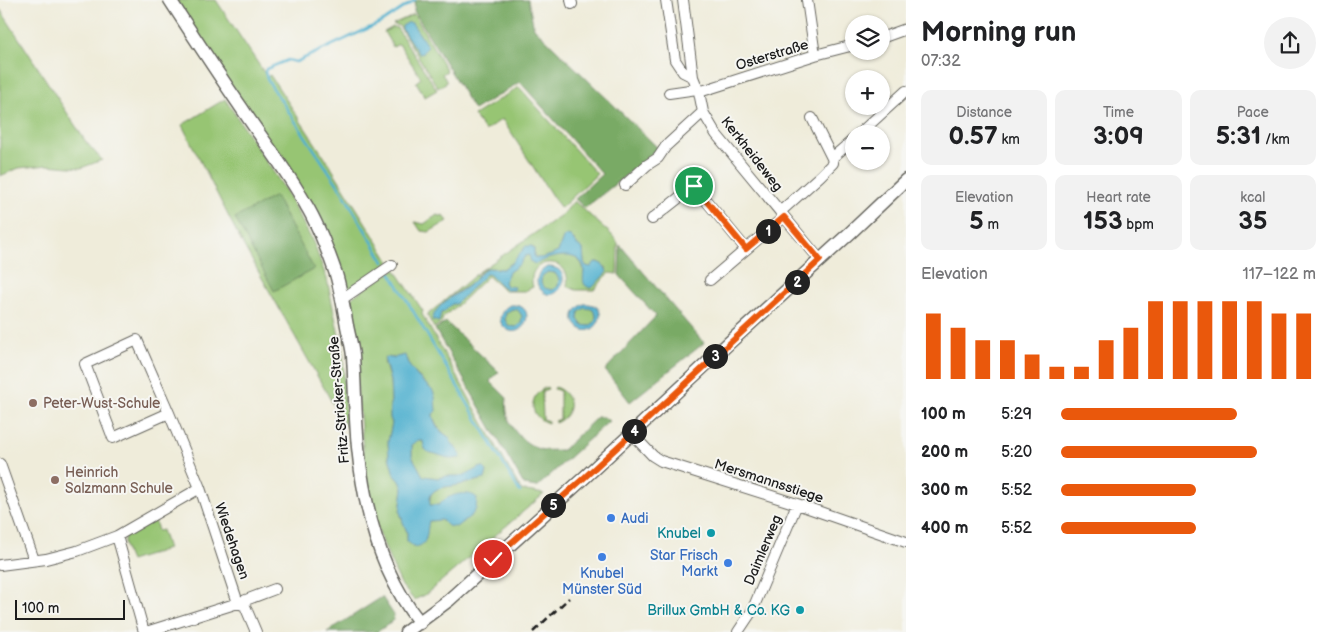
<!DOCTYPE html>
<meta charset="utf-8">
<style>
body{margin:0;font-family:"Balsamiq Sans",sans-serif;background:#f2f2f2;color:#202124;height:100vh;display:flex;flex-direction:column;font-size:19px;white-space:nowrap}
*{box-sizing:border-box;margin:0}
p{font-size:16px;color:#757577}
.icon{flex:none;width:28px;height:28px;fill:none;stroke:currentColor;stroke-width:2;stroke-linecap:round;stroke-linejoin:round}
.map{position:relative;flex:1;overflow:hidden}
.drawer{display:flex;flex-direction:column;background:#fff;width:425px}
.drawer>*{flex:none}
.controls{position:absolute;left:845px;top:15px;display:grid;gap:10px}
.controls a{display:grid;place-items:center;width:45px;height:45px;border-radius:50%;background:#fff;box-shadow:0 1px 4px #0004;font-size:25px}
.scale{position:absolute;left:15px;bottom:12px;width:110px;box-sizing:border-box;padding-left:5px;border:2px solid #1c1c1c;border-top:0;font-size:14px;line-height:18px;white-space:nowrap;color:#1c1c1c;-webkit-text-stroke:4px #f6f6f2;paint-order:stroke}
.pin{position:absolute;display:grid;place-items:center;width:42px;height:42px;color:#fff;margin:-21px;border:2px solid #fff;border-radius:50%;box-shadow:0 1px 5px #0007}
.km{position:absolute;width:25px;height:25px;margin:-12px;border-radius:50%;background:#222;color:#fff;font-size:14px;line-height:25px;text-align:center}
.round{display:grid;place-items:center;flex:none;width:52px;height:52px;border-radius:26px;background:#f2f2f2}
.head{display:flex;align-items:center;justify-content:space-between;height:85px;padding:0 15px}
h1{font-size:28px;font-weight:800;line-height:38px}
.metrics{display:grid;grid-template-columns:repeat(3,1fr);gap:8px;height:85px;padding:5px 15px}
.metrics div{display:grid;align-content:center;border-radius:10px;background:#f2f2f2;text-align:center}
.metrics b{font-size:25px;font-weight:800}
.metrics small{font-size:14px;font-weight:400}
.metrics p{font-size:14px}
.chart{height:140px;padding:10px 15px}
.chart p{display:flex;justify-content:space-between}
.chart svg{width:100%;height:90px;margin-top:5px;stroke:#ea580c;stroke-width:6}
ul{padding:0 15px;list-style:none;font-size:16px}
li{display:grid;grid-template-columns:80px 60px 1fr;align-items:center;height:38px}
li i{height:12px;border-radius:6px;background:#ea580c}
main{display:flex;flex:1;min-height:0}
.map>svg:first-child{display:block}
</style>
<main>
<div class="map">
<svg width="906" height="632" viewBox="0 0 906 632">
<rect width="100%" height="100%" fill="#f6f6f2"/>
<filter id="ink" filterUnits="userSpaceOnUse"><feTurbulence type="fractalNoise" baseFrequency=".02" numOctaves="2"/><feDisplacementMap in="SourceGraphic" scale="10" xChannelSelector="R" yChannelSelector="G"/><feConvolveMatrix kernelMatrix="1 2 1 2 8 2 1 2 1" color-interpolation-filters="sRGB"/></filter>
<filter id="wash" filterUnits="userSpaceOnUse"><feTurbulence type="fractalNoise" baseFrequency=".0096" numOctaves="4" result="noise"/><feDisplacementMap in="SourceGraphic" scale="20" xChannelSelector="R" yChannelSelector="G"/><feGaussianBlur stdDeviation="1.12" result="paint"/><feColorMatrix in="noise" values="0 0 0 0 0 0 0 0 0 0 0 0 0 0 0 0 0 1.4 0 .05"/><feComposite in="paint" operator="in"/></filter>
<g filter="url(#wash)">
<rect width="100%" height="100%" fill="#efecda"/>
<path fill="#97c573" stroke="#5a7048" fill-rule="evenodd" d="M176,0H216L267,77L270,75L329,164L390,262L354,287L348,288L341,283L326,237Z
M0,9L86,142L102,160L81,168L48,165L19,168L0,176Z
M414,14L447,71L442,74L446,80V83L438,88L399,26L393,24Z
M393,27L397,28L437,90L425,97L416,82L421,78L399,44L393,47L384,32Z
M519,87L597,174L561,208L554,199L502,119L485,131L474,115Z
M225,99L286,191L314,244L327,279L343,355L346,427L240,239L182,125Z
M574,201L611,234L618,243L617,274L609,273L594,290H576L567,286C573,254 524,256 533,287L525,291H505L488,276L457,306L443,317L442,322L434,328L427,315L480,271L564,213ZM563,238L574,239L575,243L583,249L584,263L586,266L591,267L595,262H599L607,268L584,283C584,278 584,272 583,267C576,248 548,257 535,264L529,255L525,256L520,264L509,272L504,282L506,290L489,274H486L456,303L452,304L444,312L441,313L451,296L467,286L476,279L478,274L487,268L503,269L512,263L521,254L532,246L534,249V257C541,260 551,255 558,252Z
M437,215L441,216L443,215L448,221L429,232L421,231L415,222L424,224Z
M395,269L423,311L422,314L521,490L544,494L425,595L414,600L402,586L389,558L377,527L366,479L349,305L351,299L355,295ZM401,356L407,359C409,372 419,375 426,384C428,386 429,392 429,395C433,413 432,426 449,437L451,443L456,447L442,456C431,451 425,455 423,441H417L412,445V456L423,476L438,478L446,476H464L479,468L483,467L487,471L485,479C476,480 468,484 458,485C450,487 438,486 432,493C430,496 430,501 429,505H439L441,502L457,495L448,526L442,520L428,521L426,539L407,541V532L403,522L400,512L403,488L400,481L394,474L389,457L388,442L392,423L390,418V405L391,401L390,381L384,362L388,357L392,358Z
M541 281a9 9 0 1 1 18 0a9 9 0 1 1-18 0Z
M578 317a9 9 0 1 1 18 0a9 9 0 1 1-18 0Z
M505 318a9 9 0 1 1 18 0a9 9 0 1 1-18 0Z
M547,387L548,389L542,391L543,419L548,421V423C528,417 528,394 547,387Z
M555,387C574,394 574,416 555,423V421L560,419V391L554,389Z
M155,520L158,531L162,530L168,549L130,561C127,554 122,543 125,536Z"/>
<path fill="#79aa65" stroke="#4a6340" d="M415,0H528L534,28L658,148L643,162L585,208L575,199L602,174L520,82L474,110L414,11Z
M275,196L314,269L274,291L235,218Z
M620,245L704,343L630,402L605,370L656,316L619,275Z
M446,322L499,372L490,381L507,398C504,419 514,435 531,445C534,446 536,448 538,449C545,451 555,450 563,450L597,417H604L609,421L537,487L524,485L435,329Z
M382,597L394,615L393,621L377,632H327Z"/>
<path fill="#50b0cf" stroke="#366676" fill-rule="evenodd" d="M409,22L412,23L428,47L421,54H419L402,29V26Z
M566,235L571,236L575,243L583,249L584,262L586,266L591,267L595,262C601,262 606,267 607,272L592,288C590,288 587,287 585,285C582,281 584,274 584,269C580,248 548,257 535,264L531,262L529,255L525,256L520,264L509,272L504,282L506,286L514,287V290H506L489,274H486L456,304H452L444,312L441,313L439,322L432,320C436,303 457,295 469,285C476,279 480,273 487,268L503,269L512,263L526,246H532L534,249V257C541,260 551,255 558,252L563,238Z
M547,267C578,266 558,308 541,290C533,281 538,272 547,267ZM548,272L555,273L559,279L558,286L552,290L545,288L541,283L542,276Z
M584,304C615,302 595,344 577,326C570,318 575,308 584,304ZM585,308L592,309L596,315L595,322L589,326L582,325L578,319L579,312Z
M510,305C542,303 522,345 504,327C496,319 502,309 510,305ZM512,309L518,310L522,316L521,323L516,327L509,326L505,320L506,313Z
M405,355L408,364L417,376L433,391L435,397L436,411L433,414C433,424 440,432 449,437C451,444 457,449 461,455L460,458L451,459L436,454L428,452L424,448L423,441H417L412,445V456L423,476L438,478L446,476H464L479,468L483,467L487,471L485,479C476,480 468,484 458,485C450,487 438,486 432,493C429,496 430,501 430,505H439C446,495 468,489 477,498L476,509L472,515L456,527L448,526L442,520L429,521C426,533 429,546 414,547L407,541V532L403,522L400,512L403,488L400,481L394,474L389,457L388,442L392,423L390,418V404L391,401L390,381L384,358L385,357L392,358Z"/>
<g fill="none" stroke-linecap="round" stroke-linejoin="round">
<path stroke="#50b0cf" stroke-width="2.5" d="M384,262L340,188L268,81L265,72L266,69L288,60L296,62L382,22L415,0
M390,272L520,492"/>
</g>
</g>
<g filter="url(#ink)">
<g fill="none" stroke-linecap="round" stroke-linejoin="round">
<defs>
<path id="minor" d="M571,0L572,4
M666,0L675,60L683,72L693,77
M683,0L693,77L699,92L703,112L716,134L820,260
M807,0L815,55
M881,38L906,29
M699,92L815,55L854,45
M669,93L697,89
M812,118L832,158
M859,134L906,91
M625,185L647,165L658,158L666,146L703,112
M780,212L820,176L833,163L832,158L854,139
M652,219L694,186L746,249
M710,280L784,217
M342,299L392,265
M631,433L653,456L661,461L797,504L906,542
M0,464L34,560
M200,488L238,603L245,606L256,632
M117,536L144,632
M0,565L46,559L77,551L117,536L200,488L169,413L137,340L85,364L113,438L169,413
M146,632L238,603L275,589
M738,632L752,611L797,504"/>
<path id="major" d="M170,0C194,37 218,74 243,110C264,142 288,172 306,205C319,226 328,251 336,274C341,291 344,309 347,326C349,336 352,346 353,356C355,386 355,416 358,447C364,508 381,574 420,623
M406,632L449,600L585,477L730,342L851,232L906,180"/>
</defs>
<use href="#minor" stroke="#66655e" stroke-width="12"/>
<use href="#major" stroke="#66655e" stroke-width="15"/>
<use href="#minor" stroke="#fff" stroke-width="10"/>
<use href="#major" stroke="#fff" stroke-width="12"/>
<path stroke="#1c1c1c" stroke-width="2.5" stroke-dasharray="8 4" stroke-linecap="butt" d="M533,632L569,598"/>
</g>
</g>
<g fill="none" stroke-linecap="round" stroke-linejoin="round" filter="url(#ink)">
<defs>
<path id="route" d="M493,559L585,477L820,260L784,217L746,249L694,186"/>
</defs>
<use href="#route" stroke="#fff" stroke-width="10"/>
<use href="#route" stroke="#ea580c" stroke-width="6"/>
</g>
<g fill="#8d6e63" stroke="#f6f6f2" stroke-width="2">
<circle cx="33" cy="403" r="5"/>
<circle cx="55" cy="480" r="5"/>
</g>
<g fill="#3f7fe0" stroke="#f6f6f2" stroke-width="2">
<circle cx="611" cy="518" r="5"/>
<circle cx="602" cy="557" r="5"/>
<circle cx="728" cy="563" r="5"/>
</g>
<g fill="#0f9aa8" stroke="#f6f6f2" stroke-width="2">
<circle cx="711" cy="533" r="5"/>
<circle cx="800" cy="610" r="5"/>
</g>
<g text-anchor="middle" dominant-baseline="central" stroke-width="4" stroke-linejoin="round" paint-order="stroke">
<g font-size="14" fill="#1c1c1c" stroke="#f6f6f2">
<text transform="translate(772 55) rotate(-17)">Osterstraße</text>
<text transform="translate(752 154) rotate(52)">Kerkheideweg</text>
<text transform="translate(339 400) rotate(-95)">Fritz-Stricker-Straße</text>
<text transform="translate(769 481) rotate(18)">Mersmannsstiege</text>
<text transform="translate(232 541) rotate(71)">Wiedehagen</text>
<text transform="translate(763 550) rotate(-67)">Daimlerweg</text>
</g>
<g font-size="14" fill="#785e54" stroke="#f6f6f2" text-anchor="start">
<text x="43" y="403">Peter-Wust-Schule</text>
<text x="65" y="472">Heinrich<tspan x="65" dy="16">Salzmann Schule</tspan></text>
</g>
<g font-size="14" fill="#366cbe" stroke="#f6f6f2" text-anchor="start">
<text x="621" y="518">Audi</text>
<text x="718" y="555" text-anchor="end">Star Frisch<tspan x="718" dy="16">Markt</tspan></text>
<text x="602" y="573" text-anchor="middle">Knubel<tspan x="602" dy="16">Münster Süd</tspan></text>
</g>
<g font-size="14" fill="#0d838f" stroke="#f6f6f2" text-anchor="end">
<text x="701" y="533">Knubel</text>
<text x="790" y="610">Brillux GmbH &amp; Co. KG</text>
</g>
</g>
</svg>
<div class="controls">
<a><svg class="icon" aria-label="layers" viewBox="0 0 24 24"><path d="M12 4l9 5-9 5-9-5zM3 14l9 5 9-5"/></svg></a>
<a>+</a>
<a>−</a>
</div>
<div class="scale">100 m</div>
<div class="pin" style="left:694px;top:186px;background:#1e9e55"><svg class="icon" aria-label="arrive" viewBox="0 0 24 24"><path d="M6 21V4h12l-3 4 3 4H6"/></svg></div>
<div class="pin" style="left:493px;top:559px;background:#d93025"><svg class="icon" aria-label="check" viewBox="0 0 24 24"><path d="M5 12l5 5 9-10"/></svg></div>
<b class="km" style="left:768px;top:231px">1</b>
<b class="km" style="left:797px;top:282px">2</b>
<b class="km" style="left:715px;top:356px">3</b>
<b class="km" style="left:634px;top:431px">4</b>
<b class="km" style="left:553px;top:505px">5</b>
</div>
<section class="drawer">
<div class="head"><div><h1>Morning run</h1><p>07:32</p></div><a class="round"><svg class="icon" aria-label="share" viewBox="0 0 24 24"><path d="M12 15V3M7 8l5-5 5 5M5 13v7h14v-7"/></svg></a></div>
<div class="metrics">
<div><p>Distance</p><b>0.57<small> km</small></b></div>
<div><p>Time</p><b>3:09</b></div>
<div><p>Pace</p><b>5:31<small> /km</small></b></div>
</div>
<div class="metrics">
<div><p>Elevation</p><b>5<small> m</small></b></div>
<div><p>Heart rate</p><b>153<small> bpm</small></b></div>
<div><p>kcal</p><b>35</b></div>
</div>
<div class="chart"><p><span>Elevation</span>117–122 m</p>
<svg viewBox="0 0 160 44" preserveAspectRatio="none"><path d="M5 44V12M15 44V19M25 44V25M35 44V25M45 44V32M55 44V38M65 44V38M75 44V25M85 44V19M95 44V6M105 44V6M115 44V6M125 44V6M135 44V6M145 44V12M155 44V12"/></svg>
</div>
<ul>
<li><b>100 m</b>5:29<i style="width:69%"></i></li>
<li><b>200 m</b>5:20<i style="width:77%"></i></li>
<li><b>300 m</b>5:52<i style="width:53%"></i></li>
<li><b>400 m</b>5:52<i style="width:53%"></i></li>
</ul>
</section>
</main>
